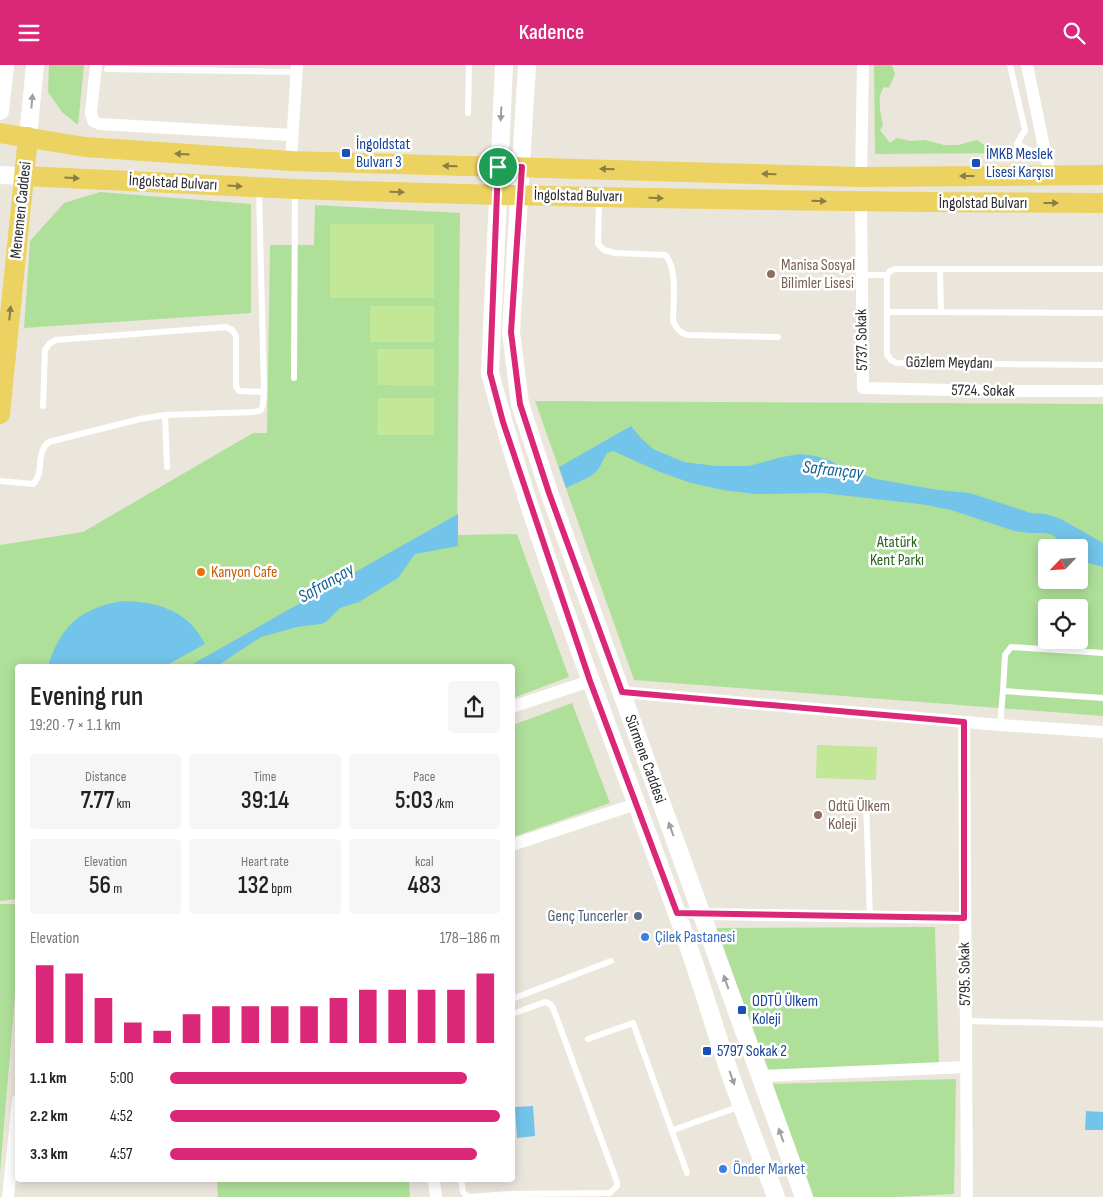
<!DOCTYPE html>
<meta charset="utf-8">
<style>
body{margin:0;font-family:"Sofia Sans Condensed",sans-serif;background:#f6f6f6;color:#222;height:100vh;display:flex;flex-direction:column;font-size:19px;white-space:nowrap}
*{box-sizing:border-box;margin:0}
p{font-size:16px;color:#767676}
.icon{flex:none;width:28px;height:28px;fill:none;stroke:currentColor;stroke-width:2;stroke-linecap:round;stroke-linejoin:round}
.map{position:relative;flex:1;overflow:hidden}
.details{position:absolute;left:15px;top:599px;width:500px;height:518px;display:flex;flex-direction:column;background:#fff;border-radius:5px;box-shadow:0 2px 12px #0003}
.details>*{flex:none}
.needle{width:32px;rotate:245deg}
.buttons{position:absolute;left:1038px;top:474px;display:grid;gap:10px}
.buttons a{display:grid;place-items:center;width:50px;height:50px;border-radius:5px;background:#fff;box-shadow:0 2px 12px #0003;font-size:25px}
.pin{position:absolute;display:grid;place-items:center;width:42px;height:42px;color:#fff;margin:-21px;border:2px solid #fff;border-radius:50%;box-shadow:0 1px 5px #0007}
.round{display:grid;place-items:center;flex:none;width:52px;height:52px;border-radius:5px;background:#f6f6f6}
.head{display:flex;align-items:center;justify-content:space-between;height:85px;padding:0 15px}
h1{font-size:28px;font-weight:600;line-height:38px}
.stats{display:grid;grid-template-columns:repeat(3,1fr);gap:8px;height:85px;padding:5px 15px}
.stats div{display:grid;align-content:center;border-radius:5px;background:#f6f6f6;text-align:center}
.stats b{font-size:25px;font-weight:600}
.stats small{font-size:14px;font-weight:400}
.stats p{font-size:14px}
.chart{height:140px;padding:10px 15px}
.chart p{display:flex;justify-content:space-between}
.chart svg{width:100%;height:90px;margin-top:5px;stroke:#db2777;stroke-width:6}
ul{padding:0 15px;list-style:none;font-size:16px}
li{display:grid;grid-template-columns:80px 60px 1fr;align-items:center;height:38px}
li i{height:12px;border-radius:6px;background:#db2777}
header{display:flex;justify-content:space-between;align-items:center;height:65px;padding:0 15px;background:#db2777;color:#fff;font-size:22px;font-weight:600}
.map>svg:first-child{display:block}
</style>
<header><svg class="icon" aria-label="menu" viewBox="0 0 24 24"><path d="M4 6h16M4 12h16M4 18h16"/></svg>Kadence<svg class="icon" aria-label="search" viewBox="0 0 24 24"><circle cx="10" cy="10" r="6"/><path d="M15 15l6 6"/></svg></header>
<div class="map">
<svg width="1103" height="1132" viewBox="0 0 1103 1132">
<rect width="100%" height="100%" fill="#ebe6dc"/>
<path fill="#afe09a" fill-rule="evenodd" d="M49,0H84L78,60L62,47L48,27Z
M874,0H892L895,9L889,23L884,22C876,33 881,48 883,61L880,65L890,78L897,73L911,76L925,75L944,80H958L977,75L984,80L1016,88L875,89Z
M100,127L251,139V248L24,263L30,176L64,138Z
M315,140L460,148L457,470L517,469L569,612L513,633L512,601H18L17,834L0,836V480L83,467L253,368H267L270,180H314Z
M535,336L1103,339V651L634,615ZM1046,482H1079V515H1046ZM1046,542H1079V575H1046Z
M572,638L610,738L513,772V660Z
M0,839H18L17,906L0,1108Z
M935,862L939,999L769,1006L714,863Z
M956,1014L954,1129L898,1132H812L769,1019Z
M217,1114H409L410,1132H218Z"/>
<path fill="#c1e797" d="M330,159H434V233H330Z
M370,241H434V277H370Z
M377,284H434V321L378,320Z
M378,333H434V370H377Z
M817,680L877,682L876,715L816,713Z"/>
<path fill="#73c4ea" d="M631,361L641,373L653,384L684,397L716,401H749L782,392L800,389L816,391L831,396L845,404L876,414L938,425L970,428L1031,448L1046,449L1061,454L1103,478V502L1084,497L1079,494V482H1066L1053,470L1045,468H1029L1014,466L951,445L920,439L822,428L755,429L723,425L691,418L660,407L613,386L607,388L598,405L591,411L566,423L559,402Z
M458,449V481L415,489L398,513L359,537L340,543L326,557L321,559L297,562L261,572L217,601H189Z
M123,536C158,537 188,545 205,579L165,601H48C61,560 81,543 123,536Z
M533,1041L535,1071L517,1073L515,1042Z
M1086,1046L1103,1047V1065H1085Z"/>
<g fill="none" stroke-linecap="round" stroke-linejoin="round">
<path stroke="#fff" stroke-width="6" d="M1010,0L1025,65L1017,79L1045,93
M107,4L297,7
M468,48L469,0
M599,135L598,179L604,185L615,188L665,190C678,202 673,239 673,256C677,264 680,268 688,270L778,272
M1103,204H895L890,206L887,210V289L891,295L897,298L1103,300
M940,205L941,247L1103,248
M862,210H887
M887,247H941
M294,313L295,127
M43,341L45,285L50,278L56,275L226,262L232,265L236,271V321L239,326L264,327
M165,350L167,402
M0,416L33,419C45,408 35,387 49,377L140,354L165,350L254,347L261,345L263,340L264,327L259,126
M1103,588L1011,582L1005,590L1003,626L1103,633
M1000,660L1003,626
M866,736L870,852
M512,934L611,896
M966,956L1103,959
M588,974L633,958L687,1108
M673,1065L741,1041
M461,1114L463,1127L468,1132
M470,1132L508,1129L610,1128L617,1121V1117L553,943L550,939L545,937L512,949"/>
<path stroke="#fff" stroke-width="12" d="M96,0L91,48L93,56L100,59L291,70
M1027,0L1050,111
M291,96L297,0
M861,112L863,0
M861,137L863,323L999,326H1103
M621,627L1000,660L1103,667
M512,642L590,616
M964,657L967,1132
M512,780L636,739
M702,849L965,853
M760,1011L966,1002
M434,1114L436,1132
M8,1132L18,1035"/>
<path stroke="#fff" stroke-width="18" d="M504,0L490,308C539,492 612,668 676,846C695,897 710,949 727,1000C742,1045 760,1088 776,1132
M527,0L511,267L520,339L549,427L804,1132
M0,46L5,0
M28,72L35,0
M0,110L24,111"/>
<path stroke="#ebd261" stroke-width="20" d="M0,68L85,82L291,96L861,112L1103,110
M24,111C114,115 204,120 295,124C564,133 834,137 1103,138
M0,349L28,72"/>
</g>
<defs><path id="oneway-solid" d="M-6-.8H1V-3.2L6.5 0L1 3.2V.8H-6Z" transform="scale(1.25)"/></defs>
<g fill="#9f9f9f">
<use href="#oneway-solid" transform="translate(32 36) rotate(-85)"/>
<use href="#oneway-solid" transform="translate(501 49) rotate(93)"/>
<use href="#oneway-solid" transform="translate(671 764) rotate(-110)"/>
<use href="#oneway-solid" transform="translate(726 917) rotate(-110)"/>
<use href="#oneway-solid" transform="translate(732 1013) rotate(70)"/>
<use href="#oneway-solid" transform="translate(781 1070) rotate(-110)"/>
</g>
<g fill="#8a7e46">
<use href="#oneway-solid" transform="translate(182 89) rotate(-176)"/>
<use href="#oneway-solid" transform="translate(450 101) rotate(-178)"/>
<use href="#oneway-solid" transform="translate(607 104) rotate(-178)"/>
<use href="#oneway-solid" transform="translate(769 109) rotate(-178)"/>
<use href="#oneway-solid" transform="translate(967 111) rotate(180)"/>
<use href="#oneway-solid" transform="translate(72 113) rotate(3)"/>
<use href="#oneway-solid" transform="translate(235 121) rotate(3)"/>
<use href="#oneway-solid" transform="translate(397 127) rotate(2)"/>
<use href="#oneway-solid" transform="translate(656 133) rotate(1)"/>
<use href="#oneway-solid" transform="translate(819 136) rotate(1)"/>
<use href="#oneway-solid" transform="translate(1051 138)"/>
<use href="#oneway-solid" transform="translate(10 248) rotate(-84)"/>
</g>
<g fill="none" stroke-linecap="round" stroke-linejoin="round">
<defs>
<path id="route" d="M498,102H522L511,267L520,339L549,428L622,627L964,657V853L677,848L590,616L503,357L490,308Z"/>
</defs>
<use href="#route" stroke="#fff" stroke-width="10"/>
<use href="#route" stroke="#db2777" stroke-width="6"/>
</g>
<g fill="#1a4fb4" stroke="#fff" stroke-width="2">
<rect x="341" y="83" width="10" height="10" rx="2.5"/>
<rect x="971" y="93" width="10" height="10" rx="2.5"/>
<rect x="737" y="940" width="10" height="10" rx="2.5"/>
<rect x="702" y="981" width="10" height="10" rx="2.5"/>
</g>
<g fill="#8d6e63" stroke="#fff" stroke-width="2">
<circle cx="771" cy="209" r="5"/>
<circle cx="818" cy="750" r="5"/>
</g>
<circle fill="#e8710a" stroke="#fff" stroke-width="2" cx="201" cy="507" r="5"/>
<circle fill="#5c6f8a" stroke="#fff" stroke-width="2" cx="638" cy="851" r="5"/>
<g fill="#3f7fe0" stroke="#fff" stroke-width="2">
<circle cx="645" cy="872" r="5"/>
<circle cx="723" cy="1104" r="5"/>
</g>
<g text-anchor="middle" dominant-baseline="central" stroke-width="5" stroke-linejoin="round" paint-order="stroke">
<g font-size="16" fill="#164399" stroke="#fff" text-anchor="start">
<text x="356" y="79">İngoldstat<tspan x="356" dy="18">Bulvarı 3</tspan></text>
<text x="986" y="89">İMKB Meslek<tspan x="986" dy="18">Lisesi Karşısı</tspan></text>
<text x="752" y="936">ODTÜ Ülkem<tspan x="752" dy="18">Koleji</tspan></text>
<text x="717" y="986">5797 Sokak 2</text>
</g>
<g font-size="16" fill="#2a2a2a" stroke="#fff">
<text transform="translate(173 118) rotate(3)">İngolstad Bulvarı</text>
<text transform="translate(578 131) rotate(1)">İngolstad Bulvarı</text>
<text x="983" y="138">İngolstad Bulvarı</text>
<text transform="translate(21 145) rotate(-84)">Menemen Caddesi</text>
<text transform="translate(862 275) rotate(-91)">5737. Sokak</text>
<text transform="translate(949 298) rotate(1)">Gözlem Meydanı</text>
<text transform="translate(983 326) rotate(1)">5724. Sokak</text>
<text transform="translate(645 694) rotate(70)">Sürmene Caddesi</text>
<text transform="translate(965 909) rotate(-91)">5795. Sokak</text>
</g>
<g font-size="16" fill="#785e54" stroke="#fff" text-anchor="start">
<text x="781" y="200">Manisa Sosyal<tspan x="781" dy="18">Bilimler Lisesi</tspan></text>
<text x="828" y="741">Odtü Ülkem<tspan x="828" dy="18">Koleji</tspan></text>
</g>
<g font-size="16" fill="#28641d" stroke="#fff">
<text x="897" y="477">Atatürk<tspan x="897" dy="18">Kent Parkı</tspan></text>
</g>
<g font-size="16" fill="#c56008" stroke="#fff" text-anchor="start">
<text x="211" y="507">Kanyon Cafe</text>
</g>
<g font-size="16" fill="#4e5e75" stroke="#fff" text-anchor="end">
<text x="628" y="851">Genç Tuncerler</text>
</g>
<g font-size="16" fill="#366cbe" stroke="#fff" text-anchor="start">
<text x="655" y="872">Çilek Pastanesi</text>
<text x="733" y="1104">Önder Market</text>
</g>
<g font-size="18" font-style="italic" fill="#126195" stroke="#fff">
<text transform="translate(833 405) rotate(6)">Safrançay</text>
<text transform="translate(326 518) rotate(-30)">Safrançay</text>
</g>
</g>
</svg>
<div class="buttons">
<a><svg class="needle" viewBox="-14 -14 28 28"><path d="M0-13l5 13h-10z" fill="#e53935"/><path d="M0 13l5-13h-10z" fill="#767676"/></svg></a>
<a><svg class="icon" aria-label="locate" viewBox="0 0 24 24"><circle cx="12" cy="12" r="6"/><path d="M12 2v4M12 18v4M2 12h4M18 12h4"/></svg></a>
</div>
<div class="pin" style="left:498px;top:102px;background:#1e9e55"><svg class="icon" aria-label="arrive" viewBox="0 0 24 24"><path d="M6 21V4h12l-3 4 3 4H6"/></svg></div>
<section class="details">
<div class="head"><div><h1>Evening run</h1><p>19:20 · 7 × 1.1 km</p></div><a class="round"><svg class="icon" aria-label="share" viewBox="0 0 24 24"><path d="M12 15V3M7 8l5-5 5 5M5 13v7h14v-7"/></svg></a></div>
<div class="stats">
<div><p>Distance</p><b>7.77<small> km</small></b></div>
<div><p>Time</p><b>39:14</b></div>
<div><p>Pace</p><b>5:03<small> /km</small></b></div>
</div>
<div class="stats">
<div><p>Elevation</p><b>56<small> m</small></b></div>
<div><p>Heart rate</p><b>132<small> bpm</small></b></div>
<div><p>kcal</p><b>483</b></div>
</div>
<div class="chart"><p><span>Elevation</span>178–186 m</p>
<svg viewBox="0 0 160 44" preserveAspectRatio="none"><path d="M5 44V6M15 44V10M25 44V22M35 44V34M45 44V38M55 44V30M65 44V26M75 44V26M85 44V26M95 44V26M105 44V22M115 44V18M125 44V18M135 44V18M145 44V18M155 44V10"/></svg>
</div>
<ul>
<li><b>1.1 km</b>5:00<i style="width:90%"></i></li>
<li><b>2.2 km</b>4:52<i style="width:100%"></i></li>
<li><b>3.3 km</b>4:57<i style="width:93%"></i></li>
</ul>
</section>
</div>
